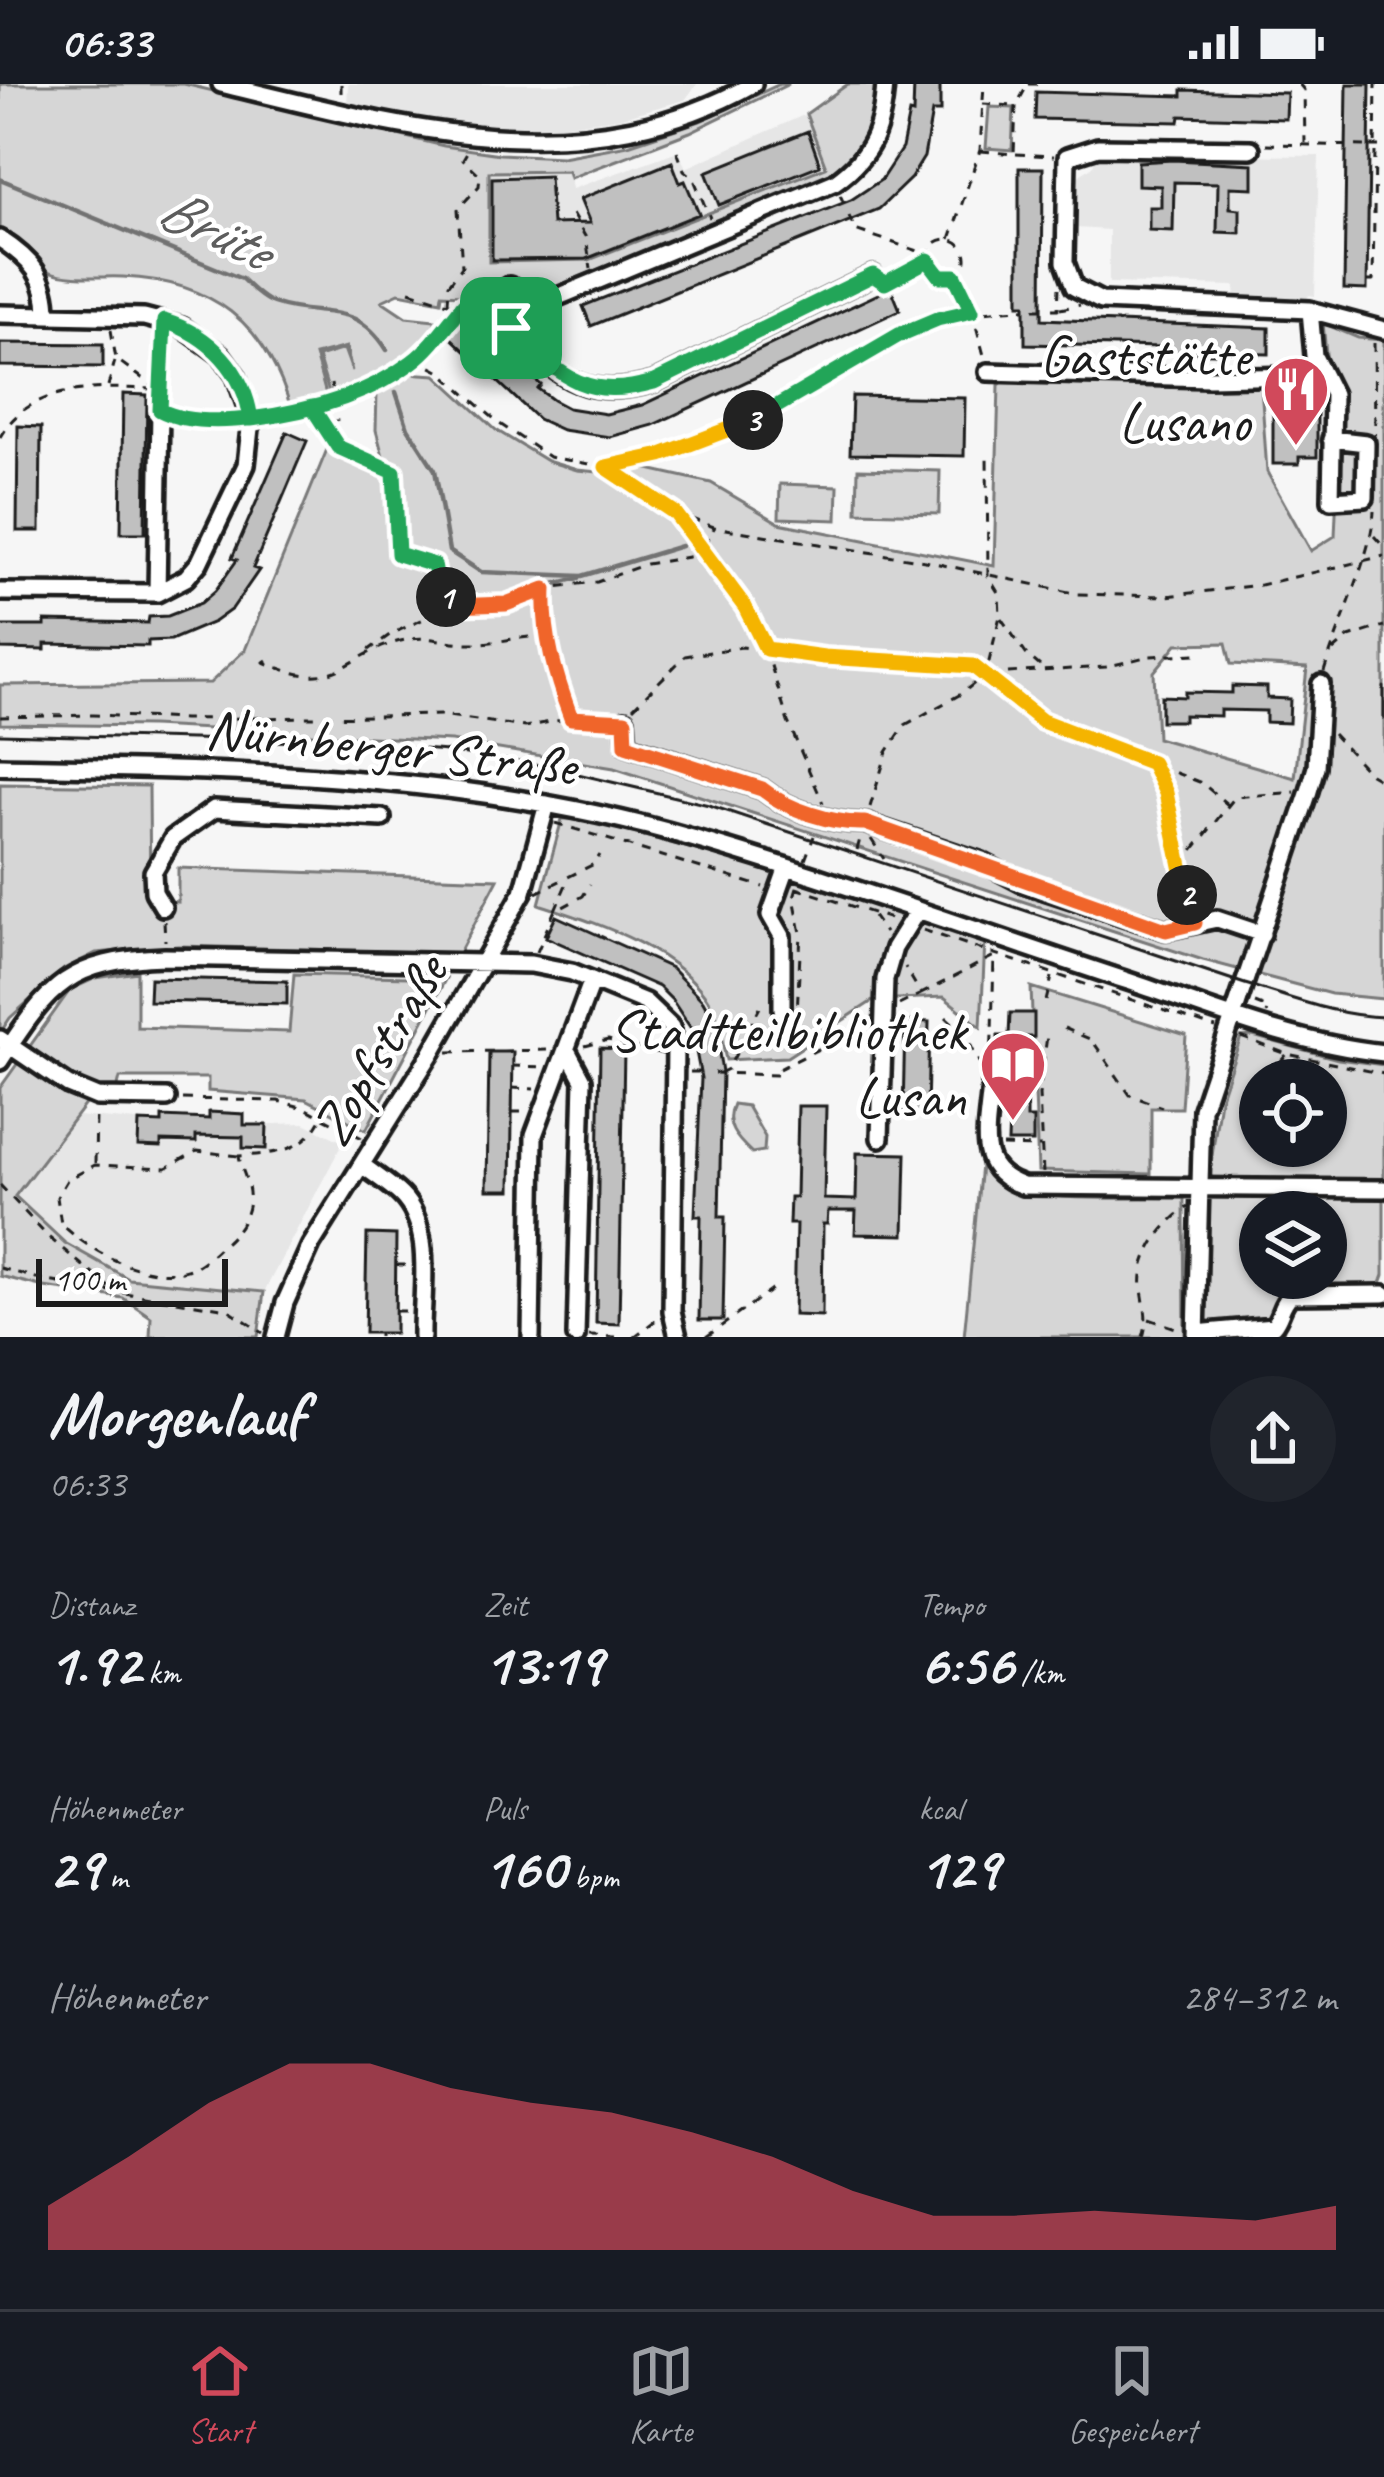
<!DOCTYPE html>
<html lang="de">
<meta charset="utf-8">
<style>
body{margin:0;font-family:Caveat,sans-serif;background:#20242c;color:#f1f3f6;height:100vh;display:flex;flex-direction:column;font-size:45px;white-space:nowrap}
*{box-sizing:border-box;margin:0}
p{font-size:39px;color:#9ea1a6}
.icon{flex:none;width:66px;height:66px;fill:none;stroke:currentColor;stroke-width:2;stroke-linecap:round;stroke-linejoin:round}
.map{position:relative;height:1253px;overflow:hidden}
.panel{display:flex;flex-direction:column;background:#171b24;flex:1}
.panel>*{flex:none}
.controls{position:absolute;left:1239px;top:975px;display:grid;gap:24px}
.controls a{display:grid;place-items:center;width:108px;height:108px;border-radius:50%;background:#171b24;box-shadow:0 3px 9px #0004;font-size:60px}
.scale{position:absolute;left:36px;bottom:30px;width:192px;box-sizing:border-box;padding-left:12px;border:6px solid #1c1c1c;border-top:0;font-size:33px;line-height:42px;white-space:nowrap;color:#1c1c1c;-webkit-text-stroke:9px #fff;paint-order:stroke}
.pin{position:absolute;display:grid;place-items:center;width:102px;height:102px;color:#fff;margin:-51px;border-radius:24px;box-shadow:0 6px 18px #0006}
.km{position:absolute;width:60px;height:60px;margin:-30px;border-radius:50%;background:#222;color:#fff;font-size:33px;line-height:60px;text-align:center}
.round{display:grid;place-items:center;flex:none;width:126px;height:126px;border-radius:63px;background:#20242c}
.overview{display:flex;align-items:center;justify-content:space-between;height:204px;padding:0 48px}
h1{font-size:66px;font-weight:700;line-height:90px}
.figures{display:grid;grid-template-columns:repeat(3,1fr);gap:18px;height:204px;padding:12px 48px}
.figures div{display:grid;align-content:center}
.figures b{font-size:60px;font-weight:700}
.figures small{font-size:33px;font-weight:400}
.figures p{font-size:33px}
.chart{height:336px;padding:24px 48px}
.chart p{display:flex;justify-content:space-between}
.chart svg{width:100%;height:216px;margin-top:12px;fill:#d1495b;opacity:.7}
.status{display:flex;justify-content:space-between;align-items:center;height:84px;padding:0 60px;background:#171b24;direction:ltr}
.status svg{height:33px;fill:currentColor}
.dock{display:flex;justify-content:space-around;align-items:center;height:168px;border-top:3px solid #363941;background:#171b24;font-size:33px;color:#9ea1a6}
.dock a{display:grid;justify-items:center;gap:6px}
.dock .selected{color:#d1495b}
.map>svg:first-child{display:block}
</style>
<div class="status"><b>06:33</b><svg viewBox="0 0 49 12"><path d="M0 12V9h3v3zM5 12V6h3v6zM10 12V3h3v9zM15 12V0h3v12zM26 1h20v11H26zM47 4h2v5h-2z"/></svg></div>
<div class="map">
<svg width="1384" height="1253" viewBox="0 0 1384 1253">
<rect width="100%" height="100%" fill="#f6f6f6"/>
<filter id="ink" filterUnits="userSpaceOnUse"><feTurbulence type="fractalNoise" baseFrequency=".00833" numOctaves="2"/><feDisplacementMap in="SourceGraphic" scale="24" xChannelSelector="R" yChannelSelector="G"/><feConvolveMatrix kernelMatrix="1 2 1 2 8 2 1 2 1" color-interpolation-filters="sRGB"/></filter>
<g filter="url(#ink)">
<path fill="#e6e6e6" d="M348,0H697L685,16L619,34L536,45H487L347,23Z
M806,30L827,82L589,177L488,178L489,88L569,87L572,105L678,67L686,84Z
M1096,70L1319,72L1315,212L1309,211L1306,217L1236,216L1235,202L1109,199V146L1076,144L1077,93L1093,82Z
M209,1028L244,1030L245,1041L304,1039L343,1058L264,1208L129,1195L65,1159L14,1112L77,1032L161,1039L162,1033L208,1035Z"/>
<path fill="#d6d6d6" stroke="#797979" stroke-width="3" fill-rule="evenodd" d="M0,0H184L444,62L500,70L562,73L628,61L700,37L780,0H789L690,48L570,94L568,87L489,88V178L589,176L826,83L806,30L848,0H877V5C871,48 858,73 820,96L530,213L510,198L497,200L482,212L442,210L441,217L399,209L382,217L406,233L435,236L434,268L408,273L358,304L330,312L318,273L344,265L352,287L346,263L315,271L327,314L291,324C265,238 212,197 123,193C101,192 69,196 49,187C31,178 18,156 0,145Z
M989,23L1014,24L1012,66L986,64Z
M1323,239L1358,254L1384,256V915L1331,910L1203,876L614,684L451,657L151,642L0,640V601L210,599L245,566L328,363L388,391L376,346L377,308L406,289L436,291L496,346L547,377L577,386L609,389L640,383L711,399L779,439L994,482L999,301L1005,296L1261,301L1267,388L1311,467L1335,452L1341,317L1327,280ZM1226,559L1231,580L1307,584L1295,694L1157,654L1154,588L1177,560Z
M858,385L940,387L939,430L857,428Z
M780,400L838,402L837,436L779,434Z
M0,700L149,702L150,815L178,818V784L498,795L459,869L178,862L96,869L64,885L10,934L0,949Z
M562,735H582L763,784L985,856L981,943L944,913L874,916L787,973L726,976C722,960 720,937 712,922C678,864 599,840 539,820Z
M137,888V943L289,948L294,890L446,894L366,1046L306,1015L208,1007V994H120L117,1006L98,1003L15,1112L65,1159L129,1195L264,1208L258,1253H150L151,1233L123,1214L44,1203L0,1192V1004L70,906L96,894Z
M1031,903L1186,951L1181,1024H1151V1090L1038,1087Z
M1253,952L1338,975L1384,981V1191L1379,1205L1299,1207L1286,1223L1283,1253H1202L1205,1122L1220,1015L1241,953ZM1260,996H1326V1062H1260ZM1260,1128H1326V1194H1260Z
M733,1020L747,1022L765,1053L764,1067L752,1069C737,1055 723,1041 733,1020Z
M982,1071C987,1084 991,1095 1004,1102C1033,1119 1145,1113 1184,1114L1185,1253H964Z"/>
<g fill="none" stroke-linecap="round" stroke-linejoin="round">
<path stroke="#727272" stroke-width="4.5" d="M0,95L242,195C251,204 262,215 273,219C323,236 354,214 387,266
M396,308L408,344L435,386L449,467L481,488L582,492L681,462
M538,504L579,494
M538,510L543,537"/>
</g>
<path fill="#c0c0c0" stroke="#1c1c1c" stroke-width="3" d="M914,0H940V28H932L924,73L911,94L879,125L591,242L583,222L851,116L881,96L902,64L909,29L913,30Z
M1347,0H1370L1367,206L1344,205Z
M1182,6L1287,9L1286,35L1180,32L1179,38L1035,35L1036,8L1182,12Z
M808,47L820,81L719,121L706,88Z
M1173,76L1253,80V104L1230,103V124L1240,125V149L1217,148L1218,99L1174,98L1173,147L1149,146V123H1161V102L1138,101V78Z
M672,78L680,99L685,97L699,130L586,175L492,176V94L549,92L552,140L590,139L580,115Z
M1019,84H1043L1042,235L1269,244V270L1164,268V263L1025,260V220H1019Z
M891,204L900,226L653,341L610,353L562,346L538,335L448,251L464,232L541,301L538,305L553,316L568,324L606,330L642,321Z
M0,259L103,260V283L0,282Z
M123,310L147,311L145,449H121Z
M852,312L965,314L964,372L850,370Z
M1273,316H1317V373H1299V380H1273Z
M18,342L41,343L40,447H17Z
M287,348L307,357L253,484L259,486L232,525L214,538L171,556L148,557V562L45,560V566L0,565V542H45V537L148,539L149,533L168,532L201,519L215,507L237,476L232,474Z
M1232,602L1267,603V614L1290,615L1289,639L1266,638V627L1220,626V632L1184,631V637H1161V612L1185,613V608L1232,609Z
M556,832L671,884L703,917L714,937L722,988L719,1133H725L723,1236H699L701,1132H695L701,994L692,946L672,916L659,903L546,853Z
M150,894L287,897V920L149,917Z
M1010,929H1034V953H1022V999H1027V1034H1033V1058H1008L1009,1034H1003L1004,987H998V952H1009Z
M905,937L929,938L927,1030H903Z
M600,964L624,965L619,1240L596,1239Z
M489,968H513L511,1106H487Z
M798,1022H826L824,1115L856,1116L857,1069L906,1070L904,1151L855,1150L856,1127H828L827,1140H823L822,1232L794,1231L796,1140H789L790,1113H796Z
M209,1028L244,1030V1041H267L266,1065L243,1064V1053L196,1052V1058L161,1057V1063L138,1062L139,1038L162,1039V1033L209,1035Z
M367,1150L396,1151L395,1249H365Z"/>
<g fill="none" stroke-linecap="round" stroke-linejoin="round">
<defs>
<path id="minor" d="M221,0C399,43 581,97 753,0
M1251,65L1098,63L1067,73L1065,178L1074,203L1101,217L1310,226L1384,246
M0,155C31,175 47,193 47,230
M529,225L522,208L509,202L489,216L493,230C551,279 569,322 654,298L873,191
M1310,226L1314,272L1333,310L1331,416L1365,414L1366,359L1331,355
M0,230L144,233L182,243L221,271L236,292L251,335L246,381L199,479L186,494L157,509L0,508
M511,245L529,225L835,98C873,71 882,44 885,0
M988,288L1209,294L1298,292L1319,286
M157,509L160,326
M625,636L627,661L762,705C788,726 832,740 865,739L982,778L1020,798L1166,846L1217,835L1262,850
M0,682C233,687 466,688 692,754C840,797 985,850 1131,898C1213,926 1297,960 1384,969
M163,823L154,808L153,788L173,754L214,725L382,734
M782,925V852L770,831L787,783
M0,955L68,1001L97,1013L167,1014
M567,966L583,996L576,1252
M0,977C50,900 69,876 165,873L531,880L572,888L645,918L671,943L675,961L672,1227L678,1253
M991,1000C988,1045 972,1085 1023,1102L1384,1105
M880,1054L885,895L894,864L917,827
M362,1081C375,1091 390,1100 401,1111C435,1144 421,1210 422,1253
M1196,1249L1273,1242C1282,1232 1280,1221 1291,1211L1384,1210
M276,1253L285,1219L311,1161L432,968L523,808L547,720
M531,1253L534,1051L592,896
M1196,1253L1202,1025L1309,707L1316,683L1321,600"/>
</defs>
<use href="#minor" stroke="#1c1c1c" stroke-width="24"/>
<path stroke="#1c1c1c" stroke-width="3" stroke-dasharray="9 9" stroke-linecap="butt" d="M341,0V15
M1028,0H1045
M1299,0L1304,6L1305,59
M983,20L1015,22
M1266,60L1366,62
M1370,62H1384
M677,67L684,86L693,93L710,134
M981,67L1014,70L1016,22L1028,0
M1016,70L1054,72
M840,111L846,124
M572,130L586,154L591,185
M849,132L855,146L927,170
M928 174a19 19 0 1 1 38 0a19 19 0 1 1-38 0Z
M950,155L980,66L984,0
M956,194L972,227L985,275
M1367,197H1373L1376,0
M887,198L927,177
M410,207L448,219L478,221
M448,219L449,200L462,183L458,125L479,102L480,91L463,75L470,63
M1034,225H1058L1059,203
M1060,225L1080,221
M111,246L116,275L157,305
M1374,259L1375,351
M418,274L462,222
M331,300L337,337
M108,302L115,277
M161,304L164,253
M312,324L339,363L394,389L398,470L434,481L438,502L452,522L391,550L369,566
M265,333C320,324 370,305 416,275L441,288L500,340L549,373L606,383L675,429L714,443L925,477L1078,510L1166,512L1260,501L1384,472
M176,334L238,335
M0,353C31,297 104,304 160,305V311
M606,383C659,371 715,355 764,331C795,317 822,294 851,277C907,244 960,226 1025,225
M676,430L745,523L766,565L788,638L823,719
M1374,452L1384,463
M705,462L714,444
M545,507L548,537L545,550
M454,522L506,520L545,504L597,498L646,480L707,470
M1001,534L1026,570L1040,582
M1333,567L1349,553L1384,542
M267,576L264,578C342,612 339,571 405,556C428,551 447,559 470,559C495,560 520,552 545,552L570,632
M1324,588C1338,542 1372,470 1374,427
M990,590L1106,583L1149,572L1196,570
M633,624L685,572L742,563L825,573L973,582L1042,637L1202,699L1228,721
M0,633L94,631L184,635L441,631L525,643L571,634L612,635
M1333,650L1370,690L1384,698
M1152,681L1166,708L1192,827
M870,723L887,668L905,641L961,610L986,590L1000,532L999,510L988,492L987,369
M555,739L763,803
M871,755L884,775
M857,766L860,755
M805,776L814,752
M1182,780L1235,713L1295,708
M797,803L794,813L801,849L797,929
M796,804L897,837
M536,809L594,780L600,771
M555,826L568,796
M873,832L885,849
M164,837L165,857
M923,846L1216,944
M537,868L554,828L583,812L590,800
M921,910L994,872L991,987
M1046,917L1052,893
M1255,919L1268,924L1266,930
M899,921L921,910L905,883
M946,933L966,952L985,990
M1064,944L1092,956L1130,1011L1162,1023
M1241,953L1287,970L1384,990
M585,962L608,956L663,970
M448,968L552,966
M512,982L547,983
M779,985L860,944
M690,988H706
M714,989L779,991
M720,989L728,985L760,923
M1281,996V977L1287,970
M512,1004L534,1005
M183,1015L278,1017L305,1024L362,1054
M512,1028H528
M1002,1062L1041,1063
M239,1072L197,1067L166,1084L95,1081L67,1096L57,1113L61,1140C92,1169 147,1199 190,1185C201,1181 211,1171 220,1163C235,1151 247,1136 249,1117C251,1101 241,1087 239,1072C274,1070 305,1068 322,1033
M95,1079L96,1029
M1043,1089L1039,1011L1047,952
M0,1101L47,1152L110,1204
M396,1181H412
M0,1184L47,1197L228,1225L263,1249
M396,1227H408
M1149,1235L1179,1245
M589,1252L617,1253
M379,1253V1249
M634,1253L660,1233
M706,1253L777,1202
M1143,1253C1149,1234 1144,1223 1142,1205C1138,1172 1163,1140 1188,1123"/>
<use href="#minor" stroke="#fff" stroke-width="15"/>
<path stroke="#1c1c1c" stroke-width="3" d="M1384,603V635
M0,650L345,659L447,667L544,682L709,721L1245,900C1290,913 1336,932 1384,933"/>
</g>
</g>
<g fill="none" stroke-linecap="round" stroke-linejoin="round" filter="url(#ink)">
<defs>
<path id="split-1" d="M446,513L438,502L434,481L398,470L394,388L338,363L312,323C272,334 197,346 160,326L164,237C210,251 244,287 251,335C307,328 367,312 412,278C432,263 448,239 464,220L482,221L511,244"/>
<path id="split-2" d="M446,513L452,522L506,520L545,505C543,550 555,591 571,634L625,637L626,661L762,705C788,726 832,740 865,739L1166,846L1195,839L1187,811"/>
<path id="split-3" d="M753,336L661,371L606,383L675,429L745,523L766,565L824,573L973,582L1042,637L1152,679L1166,709L1187,811"/>
<path id="split-4" d="M511,244C560,290 582,318 654,298L873,191L885,199L928,176L940,192H955L972,227L937,235L899,251L753,336"/>
</defs>
<use href="#split-1" stroke="#fff" stroke-width="24"/>
<use href="#split-2" stroke="#fff" stroke-width="24"/>
<use href="#split-3" stroke="#fff" stroke-width="24"/>
<use href="#split-4" stroke="#fff" stroke-width="24"/>
<use href="#split-1" stroke="#22a559" stroke-width="15"/>
<use href="#split-2" stroke="#f0652b" stroke-width="15"/>
<use href="#split-3" stroke="#f5b400" stroke-width="15"/>
<use href="#split-4" stroke="#22a559" stroke-width="15"/>
</g>
<defs>
<symbol id="restaurant-pin" viewBox="-11 -11 22 30"><path d="M0 17L-7.5 6A9.5 9.5 0 1 1 7.5 6Z" fill="#d1495b" stroke="#fff"/><path d="M-5-6h1v4h1v-4h1v4h1v-4h1v5L-1.5 .5V6h-2V.5L-5-1ZM5-6V6H3V1.5H1.5Q1.5-4 5-6Z" fill="#fff"/></symbol>
<symbol id="library-pin" viewBox="-11 -11 22 30"><path d="M0 17L-7.5 6A9.5 9.5 0 1 1 7.5 6Z" fill="#d1495b" stroke="#fff"/><path d="M-6-4Q-3-5.5-.7-3.5V5Q-3 3-6 4ZM6-4Q3-5.5 .7-3.5V5Q3 3 6 4Z" fill="#fff"/></symbol>
</defs>
<g fill-rule="evenodd">
<use href="#restaurant-pin" x="1258" y="267" width="76" height="104"/>
<use href="#library-pin" x="975" y="942" width="76" height="104"/>
</g>
<g text-anchor="middle" dominant-baseline="central" stroke-width="9" stroke-linejoin="round" paint-order="stroke">
<g font-size="57" fill="#1c1c1c" stroke="#fff" text-anchor="end">
<text x="1250" y="272">Gaststätte<tspan x="1250" dy="66">Lusano</tspan></text>
<text x="966" y="947">Stadtteilbibliothek<tspan x="966" dy="66">Lusan</tspan></text>
</g>
<g font-size="57" fill="#1c1c1c" stroke="#fff">
<text transform="translate(391 663) rotate(6)">Nürnberger Straße</text>
<text transform="translate(379 966) rotate(-59)">Zopfstraße</text>
</g>
<g font-size="60" font-style="italic" fill="#5d5d5d" stroke="#fff">
<text transform="translate(215 144) rotate(26)">Brüte</text>
</g>
</g>
</svg>
<div class="controls">
<a><svg class="icon" aria-label="locate" viewBox="0 0 24 24"><circle cx="12" cy="12" r="6"/><path d="M12 2v4M12 18v4M2 12h4M18 12h4"/></svg></a>
<a><svg class="icon" aria-label="layers" viewBox="0 0 24 24"><path d="M12 4l9 5-9 5-9-5zM3 14l9 5 9-5"/></svg></a>
</div>
<div class="scale">100 m</div>
<div class="pin" style="left:511px;top:244px;background:#1e9e55"><svg class="icon" aria-label="arrive" viewBox="0 0 24 24"><path d="M6 21V4h12l-3 4 3 4H6"/></svg></div>
<b class="km" style="left:446px;top:513px">1</b>
<b class="km" style="left:1187px;top:811px">2</b>
<b class="km" style="left:753px;top:336px">3</b>
</div>
<section class="panel">
<div class="overview"><div><h1>Morgenlauf</h1><p>06:33</p></div><a class="round"><svg class="icon" aria-label="share" viewBox="0 0 24 24"><path d="M12 15V3M7 8l5-5 5 5M5 13v7h14v-7"/></svg></a></div>
<div class="figures">
<div><p>Distanz</p><b>1.92<small> km</small></b></div>
<div><p>Zeit</p><b>13:19</b></div>
<div><p>Tempo</p><b>6:56<small> /km</small></b></div>
</div>
<div class="figures">
<div><p>Höhenmeter</p><b>29<small> m</small></b></div>
<div><p>Puls</p><b>160<small> bpm</small></b></div>
<div><p>kcal</p><b>129</b></div>
</div>
<div class="chart"><p><span>Höhenmeter</span>284–312 m</p>
<svg viewBox="0 0 160 44" preserveAspectRatio="none"><path d="M0 44V35L10 25L20 14L30 6L40 6L50 11L60 14L70 16L80 20L90 25L100 32L110 37L120 37L130 36L140 37L150 38L160 35V44z"/></svg>
</div>
</section>
<nav class="dock">
<a class="selected"><svg class="icon" aria-label="home" viewBox="0 0 24 24"><path d="M3 11l9-7 9 7M6 9v11h12V9"/></svg>Start</a>
<a><svg class="icon" aria-label="map" viewBox="0 0 24 24"><path d="M3 6l6-2 6 2 6-2v14l-6 2-6-2-6 2zM9 4v14M15 6v14"/></svg>Karte</a>
<a><svg class="icon" aria-label="saved" viewBox="0 0 24 24"><path d="M7 4h10v16l-5-4-5 4z"/></svg>Gespeichert</a>
</nav>
